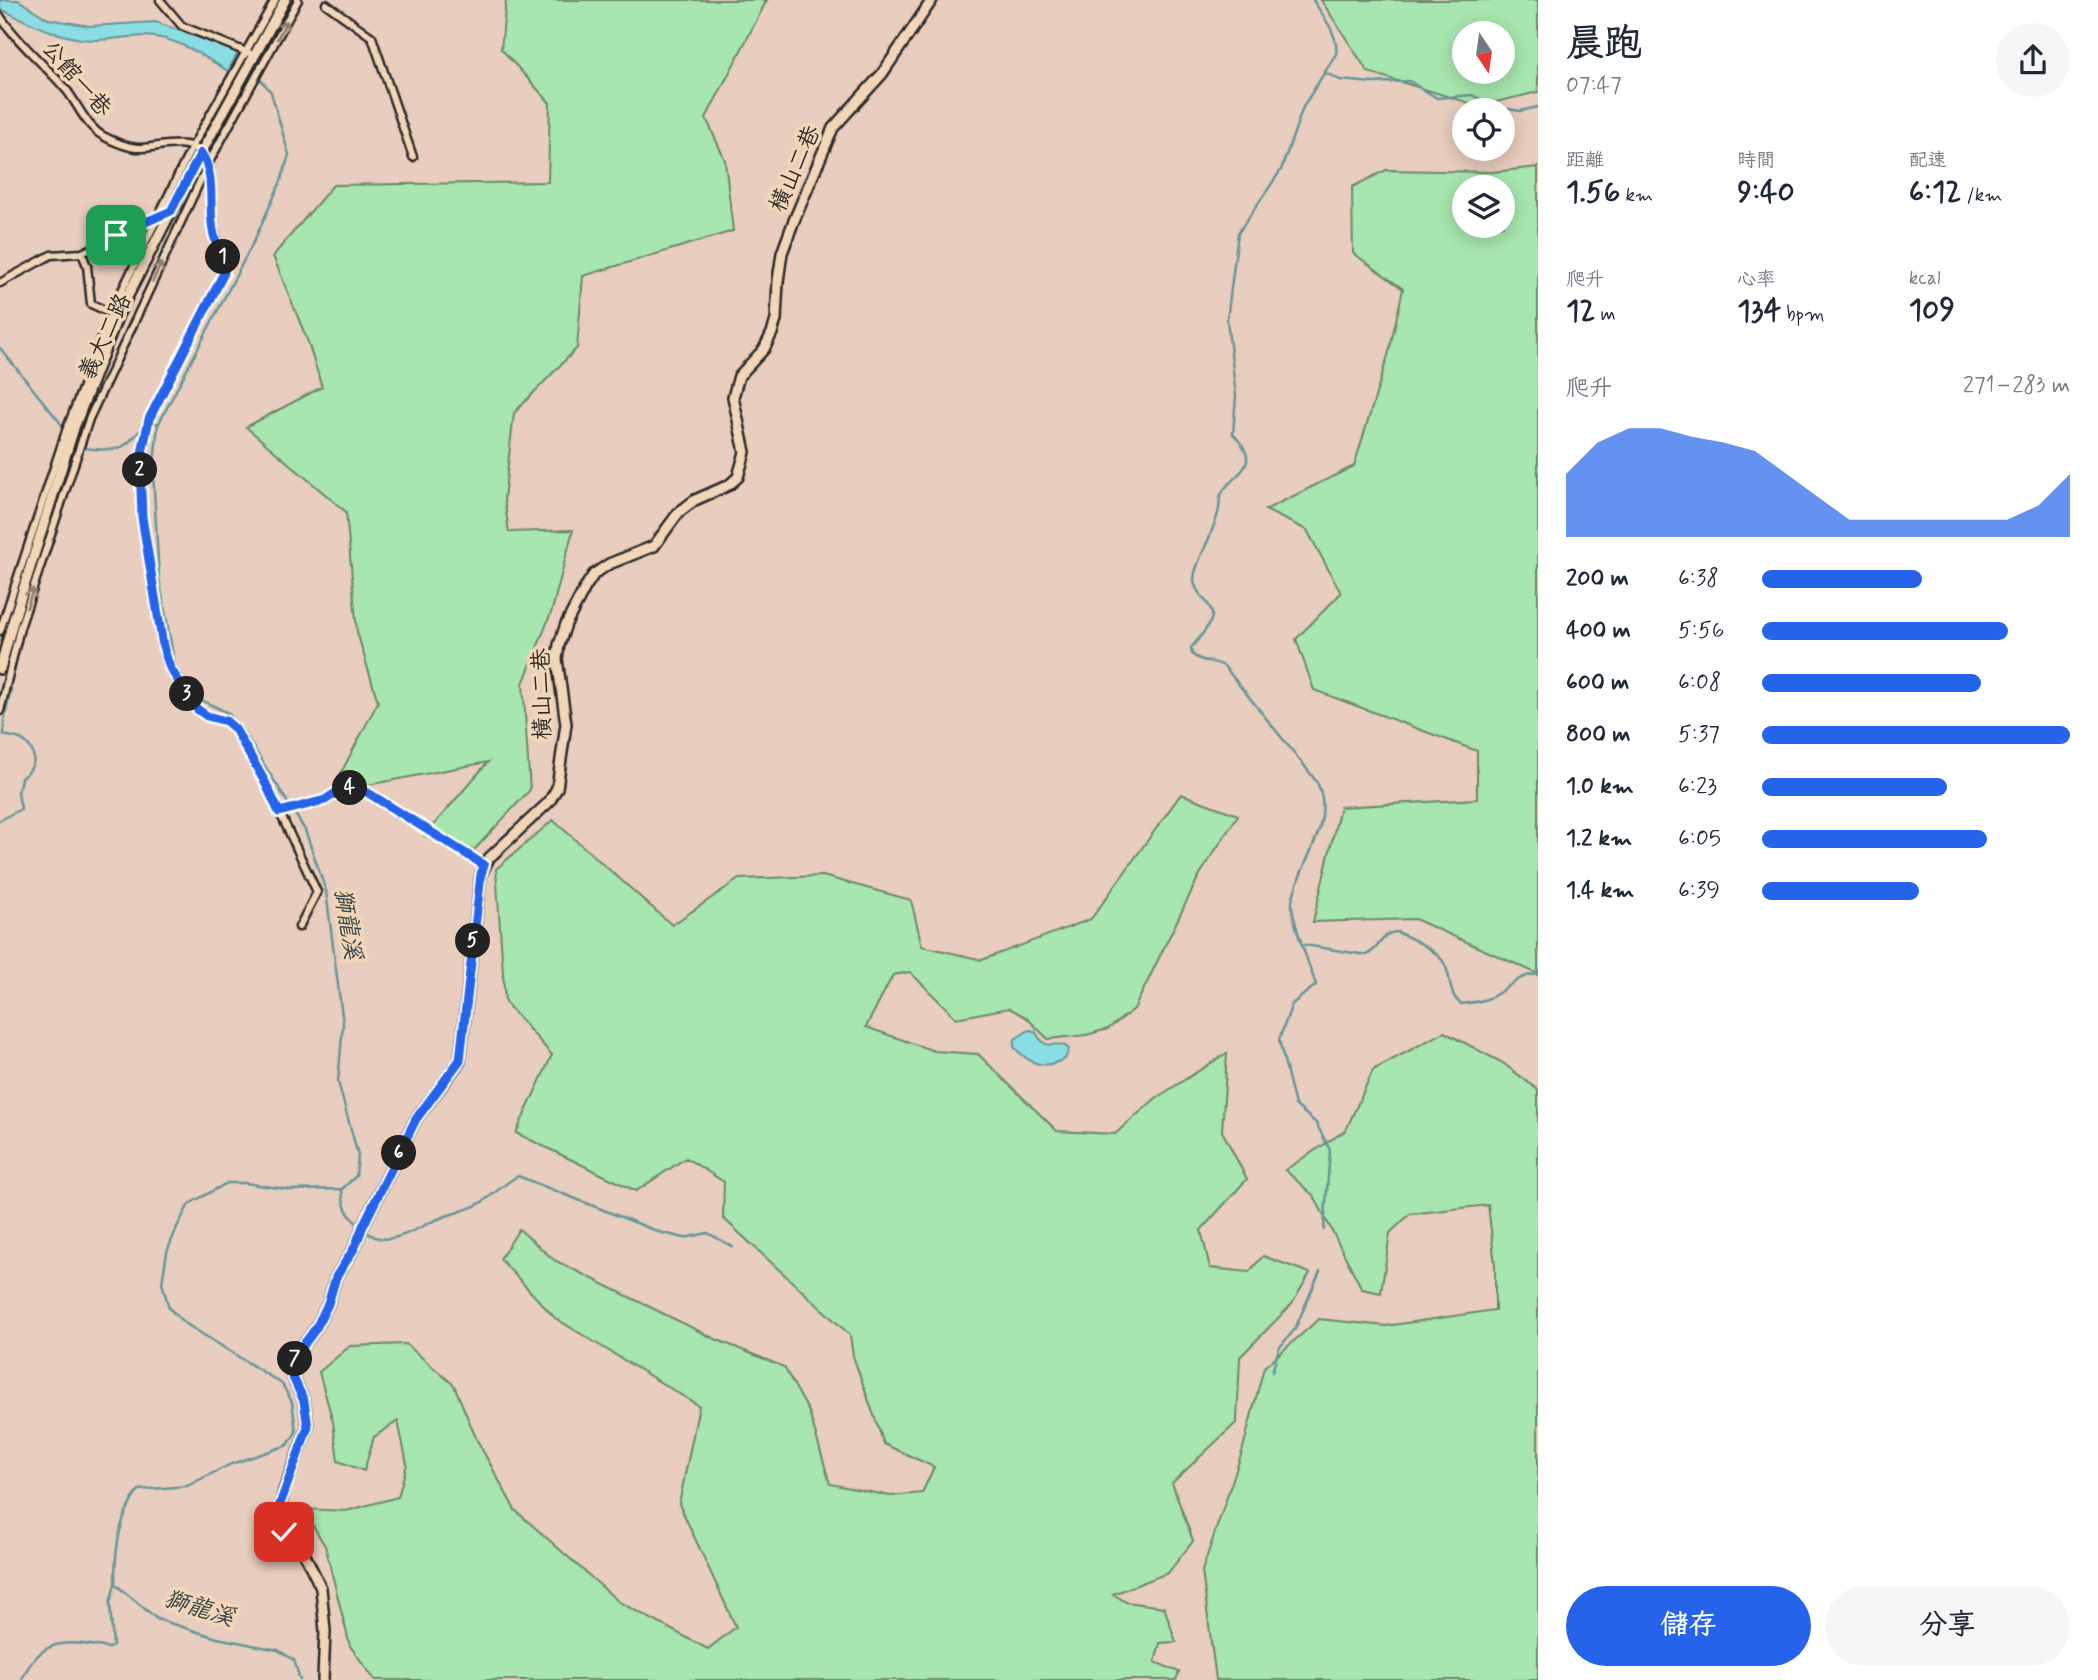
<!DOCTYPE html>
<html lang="zh-TW">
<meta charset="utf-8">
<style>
body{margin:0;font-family:Mynerve,"LXGW WenKai TC",sans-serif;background:#f6f6f7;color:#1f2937;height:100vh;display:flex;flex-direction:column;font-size:26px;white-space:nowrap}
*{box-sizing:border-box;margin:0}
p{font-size:23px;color:#747a83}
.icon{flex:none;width:38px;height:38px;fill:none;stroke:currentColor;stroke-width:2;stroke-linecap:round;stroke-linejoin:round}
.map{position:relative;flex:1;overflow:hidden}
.sheet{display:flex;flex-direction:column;background:#fff;width:560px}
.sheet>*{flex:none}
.needle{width:46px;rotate:167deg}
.fabs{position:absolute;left:1452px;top:21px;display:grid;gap:14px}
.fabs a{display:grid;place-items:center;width:63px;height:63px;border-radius:50%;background:#fff;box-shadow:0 4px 18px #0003;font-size:35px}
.pin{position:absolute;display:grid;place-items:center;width:60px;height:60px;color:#fff;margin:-30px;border-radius:14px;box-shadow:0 4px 10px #0006}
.km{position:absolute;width:35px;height:35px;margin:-18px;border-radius:50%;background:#222;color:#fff;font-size:19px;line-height:35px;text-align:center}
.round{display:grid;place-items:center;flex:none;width:74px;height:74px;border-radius:37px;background:#f6f6f7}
.overview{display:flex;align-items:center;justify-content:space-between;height:119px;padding:0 28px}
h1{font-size:38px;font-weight:700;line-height:52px}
.stats{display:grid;grid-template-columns:repeat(3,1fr);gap:10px;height:119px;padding:7px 28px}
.stats div{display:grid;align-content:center}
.stats b{font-size:30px;font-weight:700}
.stats small{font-size:19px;font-weight:400}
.stats p{font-size:19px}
.chart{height:196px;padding:14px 28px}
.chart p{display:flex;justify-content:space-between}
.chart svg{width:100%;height:126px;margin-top:7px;fill:#2563eb;opacity:.7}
.button{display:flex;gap:14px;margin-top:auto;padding:14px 28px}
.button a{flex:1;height:80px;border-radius:42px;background:#2563eb;color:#fff;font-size:28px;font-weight:700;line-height:80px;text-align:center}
.button a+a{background:#f6f6f7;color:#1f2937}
ul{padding:0 28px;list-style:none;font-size:23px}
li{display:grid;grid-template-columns:112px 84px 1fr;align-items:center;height:52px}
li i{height:18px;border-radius:9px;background:#2563eb}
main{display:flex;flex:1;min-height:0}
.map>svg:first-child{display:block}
</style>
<main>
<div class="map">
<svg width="1538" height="1680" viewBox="0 0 1538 1680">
<rect width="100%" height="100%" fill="#e9cdbe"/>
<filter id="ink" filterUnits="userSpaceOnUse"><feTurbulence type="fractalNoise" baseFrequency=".0143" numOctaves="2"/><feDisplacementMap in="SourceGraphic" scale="14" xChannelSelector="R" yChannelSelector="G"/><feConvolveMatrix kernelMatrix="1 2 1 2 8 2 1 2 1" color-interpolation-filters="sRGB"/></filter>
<g filter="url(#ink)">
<path fill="#a7e6ae" stroke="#69886c" stroke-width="2" fill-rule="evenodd" d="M506,0H767L706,118L725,160L733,231L583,276L577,348L514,413L504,499L509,532L573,530L552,610L523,684L530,790L474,850L424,836L488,762L331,792L378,702L357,632L346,512L246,427L322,387L308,342L273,256L333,185L548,182L550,103L501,49Z
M1321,0H1538V92L1479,106L1368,72ZM1503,33V72H1465V33Z
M1538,167V974L1415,919L1313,922L1340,807L1477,799V751L1314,690L1296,639L1341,593L1307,530L1265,510L1354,466L1389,352L1403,289L1353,253L1352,187L1386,170L1492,172ZM1503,187V226H1465V187Z
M1181,794L1238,815L1199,876L1134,1009L1108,1029L1086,1035L1048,1039L1026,1017L1009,1008L956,1018L910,972L893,975L866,1027L934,1051L978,1054L1057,1131L1115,1134L1156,1098L1227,1053L1222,1131L1247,1179L1201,1230L1210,1268L1249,1272L1263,1256L1310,1273L1292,1304L1240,1357L1237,1422L1172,1483L1193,1541L1168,1573L1113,1594L1126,1602L1164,1607L1176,1642L1160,1643L1155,1662L1179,1672L1176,1680H375L350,1646L325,1546L303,1509L346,1511L398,1497L407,1464L398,1421L374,1437L364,1471L338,1461L333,1422L319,1372L350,1346L406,1344L454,1385L476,1438L515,1510L619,1602L708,1649L736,1627L679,1504L699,1406L555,1318L500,1259L519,1229L554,1260L713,1338L784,1367L809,1412L830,1484L890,1496L922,1493L934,1467L884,1444L853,1356L850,1335L723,1218L724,1182L686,1158L636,1191L516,1133L552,1055L505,1002L496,869L553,820L672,925L739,879L823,876L911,900L922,946L982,960L1091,919Z
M1444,1032L1503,1063L1538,1090V1680H1216L1202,1571L1242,1452L1264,1367L1319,1319L1386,1326L1495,1310V1265L1488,1205L1410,1214L1390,1233L1381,1293L1362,1289L1314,1196L1285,1170L1346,1130L1373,1070Z"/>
<path fill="#8bdde4" stroke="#65969a" stroke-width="2" d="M0,0H18L48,19L90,26L156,22L238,52L228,71C208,59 185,43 161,38C140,33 118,40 96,40C62,40 30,23 0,9Z
M1029,1030L1035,1031C1049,1057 1055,1036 1069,1049L1065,1059C1043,1070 1030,1064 1014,1047L1015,1039Z"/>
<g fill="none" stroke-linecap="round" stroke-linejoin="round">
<path stroke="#65969a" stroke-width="2.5" d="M1313,0C1323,16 1339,35 1336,54L1303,107L1281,170L1238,233L1227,320L1236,396L1233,434C1268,470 1228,473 1220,497C1219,502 1220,508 1218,513C1216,521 1212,530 1209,538C1204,550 1195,566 1194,579C1194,595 1214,603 1212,617C1210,627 1197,640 1191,648L1192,654C1201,663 1213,660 1224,666L1307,769C1311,775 1317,781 1319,787C1334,827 1298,864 1292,902C1290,917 1310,967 1316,985L1292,1004L1279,1040L1295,1105L1316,1123L1330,1150L1324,1230
M252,69L271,92L289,155L281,181L255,239L158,425L153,472L159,578L175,666L199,699L228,713L243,731L305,830L326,891L343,1024L338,1082L358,1155L356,1176L342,1189L292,1190L245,1183H227L189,1204L177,1227L167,1252L162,1283L169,1308L183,1322L282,1384L292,1402L296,1432L288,1445L231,1464L187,1486L139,1490C118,1517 115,1551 115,1584L157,1619L217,1638L278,1650L294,1660L300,1680
M1326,73L1340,80L1373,83L1409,81L1437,98L1472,95L1495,107L1520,111L1538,107
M0,348L66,430
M73,437L84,448C96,449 115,452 125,445C139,435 137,427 157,423
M0,820L21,809L18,793L21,778C35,769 39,754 25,742C20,737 10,737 4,735V721L11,689L1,670
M1305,945L1366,955C1380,950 1381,932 1397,932C1411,938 1436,949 1444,963C1452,976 1447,994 1461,1004C1471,1003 1480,1002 1489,998C1505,992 1520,972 1538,975
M342,1190C343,1206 347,1215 360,1226
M365,1231C387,1250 414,1229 436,1220C451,1213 468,1211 482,1202C495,1194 503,1184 518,1176L659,1232L684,1238L708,1233L733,1247
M1272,1372L1279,1348L1295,1329L1320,1271
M22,1679C42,1635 68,1641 109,1648L113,1646L110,1603L115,1584"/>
<defs>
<path id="street" d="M160,0L182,26L249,53
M326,4L372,37L413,157
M0,16C19,45 47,66 68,92C79,107 88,129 105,137C115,142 130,149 141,148C164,147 195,134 207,163C213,175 210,202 211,216C213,236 225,254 224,273L149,419L140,463L142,517L163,646L170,668L197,709L207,716L226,721L235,729L265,781L317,892L299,927
M0,283L51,255L82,253
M113,314L91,304L87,266L82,253L171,211
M0,631L67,428L111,313L192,147L275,0
M0,711L20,628L89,419L208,164L298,0
M279,812L325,800L346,786L365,791L484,865"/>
<path id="secondary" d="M0,669L12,625L75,425L118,315L201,153L285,0
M323,1680L325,1631L321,1588L305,1555L280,1525L278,1515L284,1491L308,1427L304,1401L292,1375L293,1364L296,1355L316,1328L328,1304L336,1277L355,1247L363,1226L416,1119L460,1061L481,874L489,858L549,802L557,788L566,724L557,659L559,645L566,624L586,586L594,574L609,564L654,546L679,512L695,500L729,485L738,477L745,452L733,397L739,376L764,349L772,333L776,320L778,281L782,253L793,223L833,128L882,74L932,0"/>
</defs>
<use href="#street" stroke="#2b2b2b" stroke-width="11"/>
<use href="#secondary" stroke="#2b2b2b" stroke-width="14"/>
<use href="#street" stroke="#f1d6b8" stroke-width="6"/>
<use href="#secondary" stroke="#f1d6b8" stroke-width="9"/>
</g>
<defs><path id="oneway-shaft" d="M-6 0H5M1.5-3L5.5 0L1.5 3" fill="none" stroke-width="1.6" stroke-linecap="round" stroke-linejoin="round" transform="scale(1.75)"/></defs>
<g stroke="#8e8072">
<use href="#oneway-shaft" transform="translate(282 30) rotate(-62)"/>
<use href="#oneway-shaft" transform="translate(157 272) rotate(-65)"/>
<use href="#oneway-shaft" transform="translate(30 598) rotate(-72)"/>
</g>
</g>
<g fill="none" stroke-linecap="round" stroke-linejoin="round" filter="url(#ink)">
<defs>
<path id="route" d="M116,235L171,211L201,153C217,176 207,209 214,235C218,249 225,259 224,273L149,419L140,463L142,517L163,646L170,668L197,709L207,716L226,721L235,729L265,782L279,812L325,800L346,786L365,791L484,865L481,874L460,1060L416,1119L363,1226L355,1247L336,1277L328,1304L316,1328L296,1355L292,1375L304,1401L308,1427L280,1504L278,1515L284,1532"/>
</defs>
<use href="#route" stroke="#fff" stroke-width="14"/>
<use href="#route" stroke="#2563eb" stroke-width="9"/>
</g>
<g text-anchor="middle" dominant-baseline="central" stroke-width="7" stroke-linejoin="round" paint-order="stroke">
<g font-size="23" fill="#2b2b2b" stroke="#f1d6b8">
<text transform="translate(76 79) rotate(49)">公館一巷</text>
<text transform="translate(796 169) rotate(-66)">橫山二巷</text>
<text transform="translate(106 337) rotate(-65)">義大二路</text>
<text transform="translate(543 694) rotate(-91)">橫山二巷</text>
</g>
<g font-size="24" font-style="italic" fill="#394647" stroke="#f1d6b8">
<text transform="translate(347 924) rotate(81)">獅龍溪</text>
<text transform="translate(199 1609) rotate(17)">獅龍溪</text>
</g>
</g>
</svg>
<div class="fabs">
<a><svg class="needle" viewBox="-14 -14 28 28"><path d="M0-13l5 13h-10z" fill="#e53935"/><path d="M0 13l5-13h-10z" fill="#747a83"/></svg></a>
<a><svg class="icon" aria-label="locate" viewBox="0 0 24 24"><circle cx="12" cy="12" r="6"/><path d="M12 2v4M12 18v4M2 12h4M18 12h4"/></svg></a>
<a><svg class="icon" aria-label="layers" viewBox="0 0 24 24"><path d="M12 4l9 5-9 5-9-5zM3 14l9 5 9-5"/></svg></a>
</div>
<div class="pin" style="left:116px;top:235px;background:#1e9e55"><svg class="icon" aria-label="arrive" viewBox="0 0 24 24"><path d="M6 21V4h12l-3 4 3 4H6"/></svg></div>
<div class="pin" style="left:284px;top:1532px;background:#d93025"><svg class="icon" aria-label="check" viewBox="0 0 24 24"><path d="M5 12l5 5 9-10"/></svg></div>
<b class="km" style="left:223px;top:257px">1</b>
<b class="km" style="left:140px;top:470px">2</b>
<b class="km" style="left:187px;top:694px">3</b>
<b class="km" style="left:350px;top:788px">4</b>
<b class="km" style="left:473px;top:941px">5</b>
<b class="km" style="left:399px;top:1153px">6</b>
<b class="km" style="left:295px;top:1359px">7</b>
</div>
<section class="sheet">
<div class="overview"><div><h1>晨跑</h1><p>07:47</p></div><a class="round"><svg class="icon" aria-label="share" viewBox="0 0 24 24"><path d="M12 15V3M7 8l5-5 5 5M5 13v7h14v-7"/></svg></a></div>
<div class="stats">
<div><p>距離</p><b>1.56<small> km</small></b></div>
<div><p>時間</p><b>9:40</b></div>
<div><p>配速</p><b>6:12<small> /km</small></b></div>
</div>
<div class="stats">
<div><p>爬升</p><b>12<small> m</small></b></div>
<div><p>心率</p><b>134<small> bpm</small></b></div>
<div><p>kcal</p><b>109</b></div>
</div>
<div class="chart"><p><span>爬升</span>271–283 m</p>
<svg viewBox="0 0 160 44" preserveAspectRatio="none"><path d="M0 44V22L10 11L20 6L30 6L40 9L50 11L60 14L70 22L80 30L90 38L100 38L110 38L120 38L130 38L140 38L150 33L160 22V44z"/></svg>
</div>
<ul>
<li><b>200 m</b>6:38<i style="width:52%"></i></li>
<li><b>400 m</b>5:56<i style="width:80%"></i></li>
<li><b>600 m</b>6:08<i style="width:71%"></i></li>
<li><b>800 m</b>5:37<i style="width:100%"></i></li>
<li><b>1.0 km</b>6:23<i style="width:60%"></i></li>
<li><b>1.2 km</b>6:05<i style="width:73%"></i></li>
<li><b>1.4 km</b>6:39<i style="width:51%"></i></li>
</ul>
<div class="button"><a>儲存</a><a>分享</a></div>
</section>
</main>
